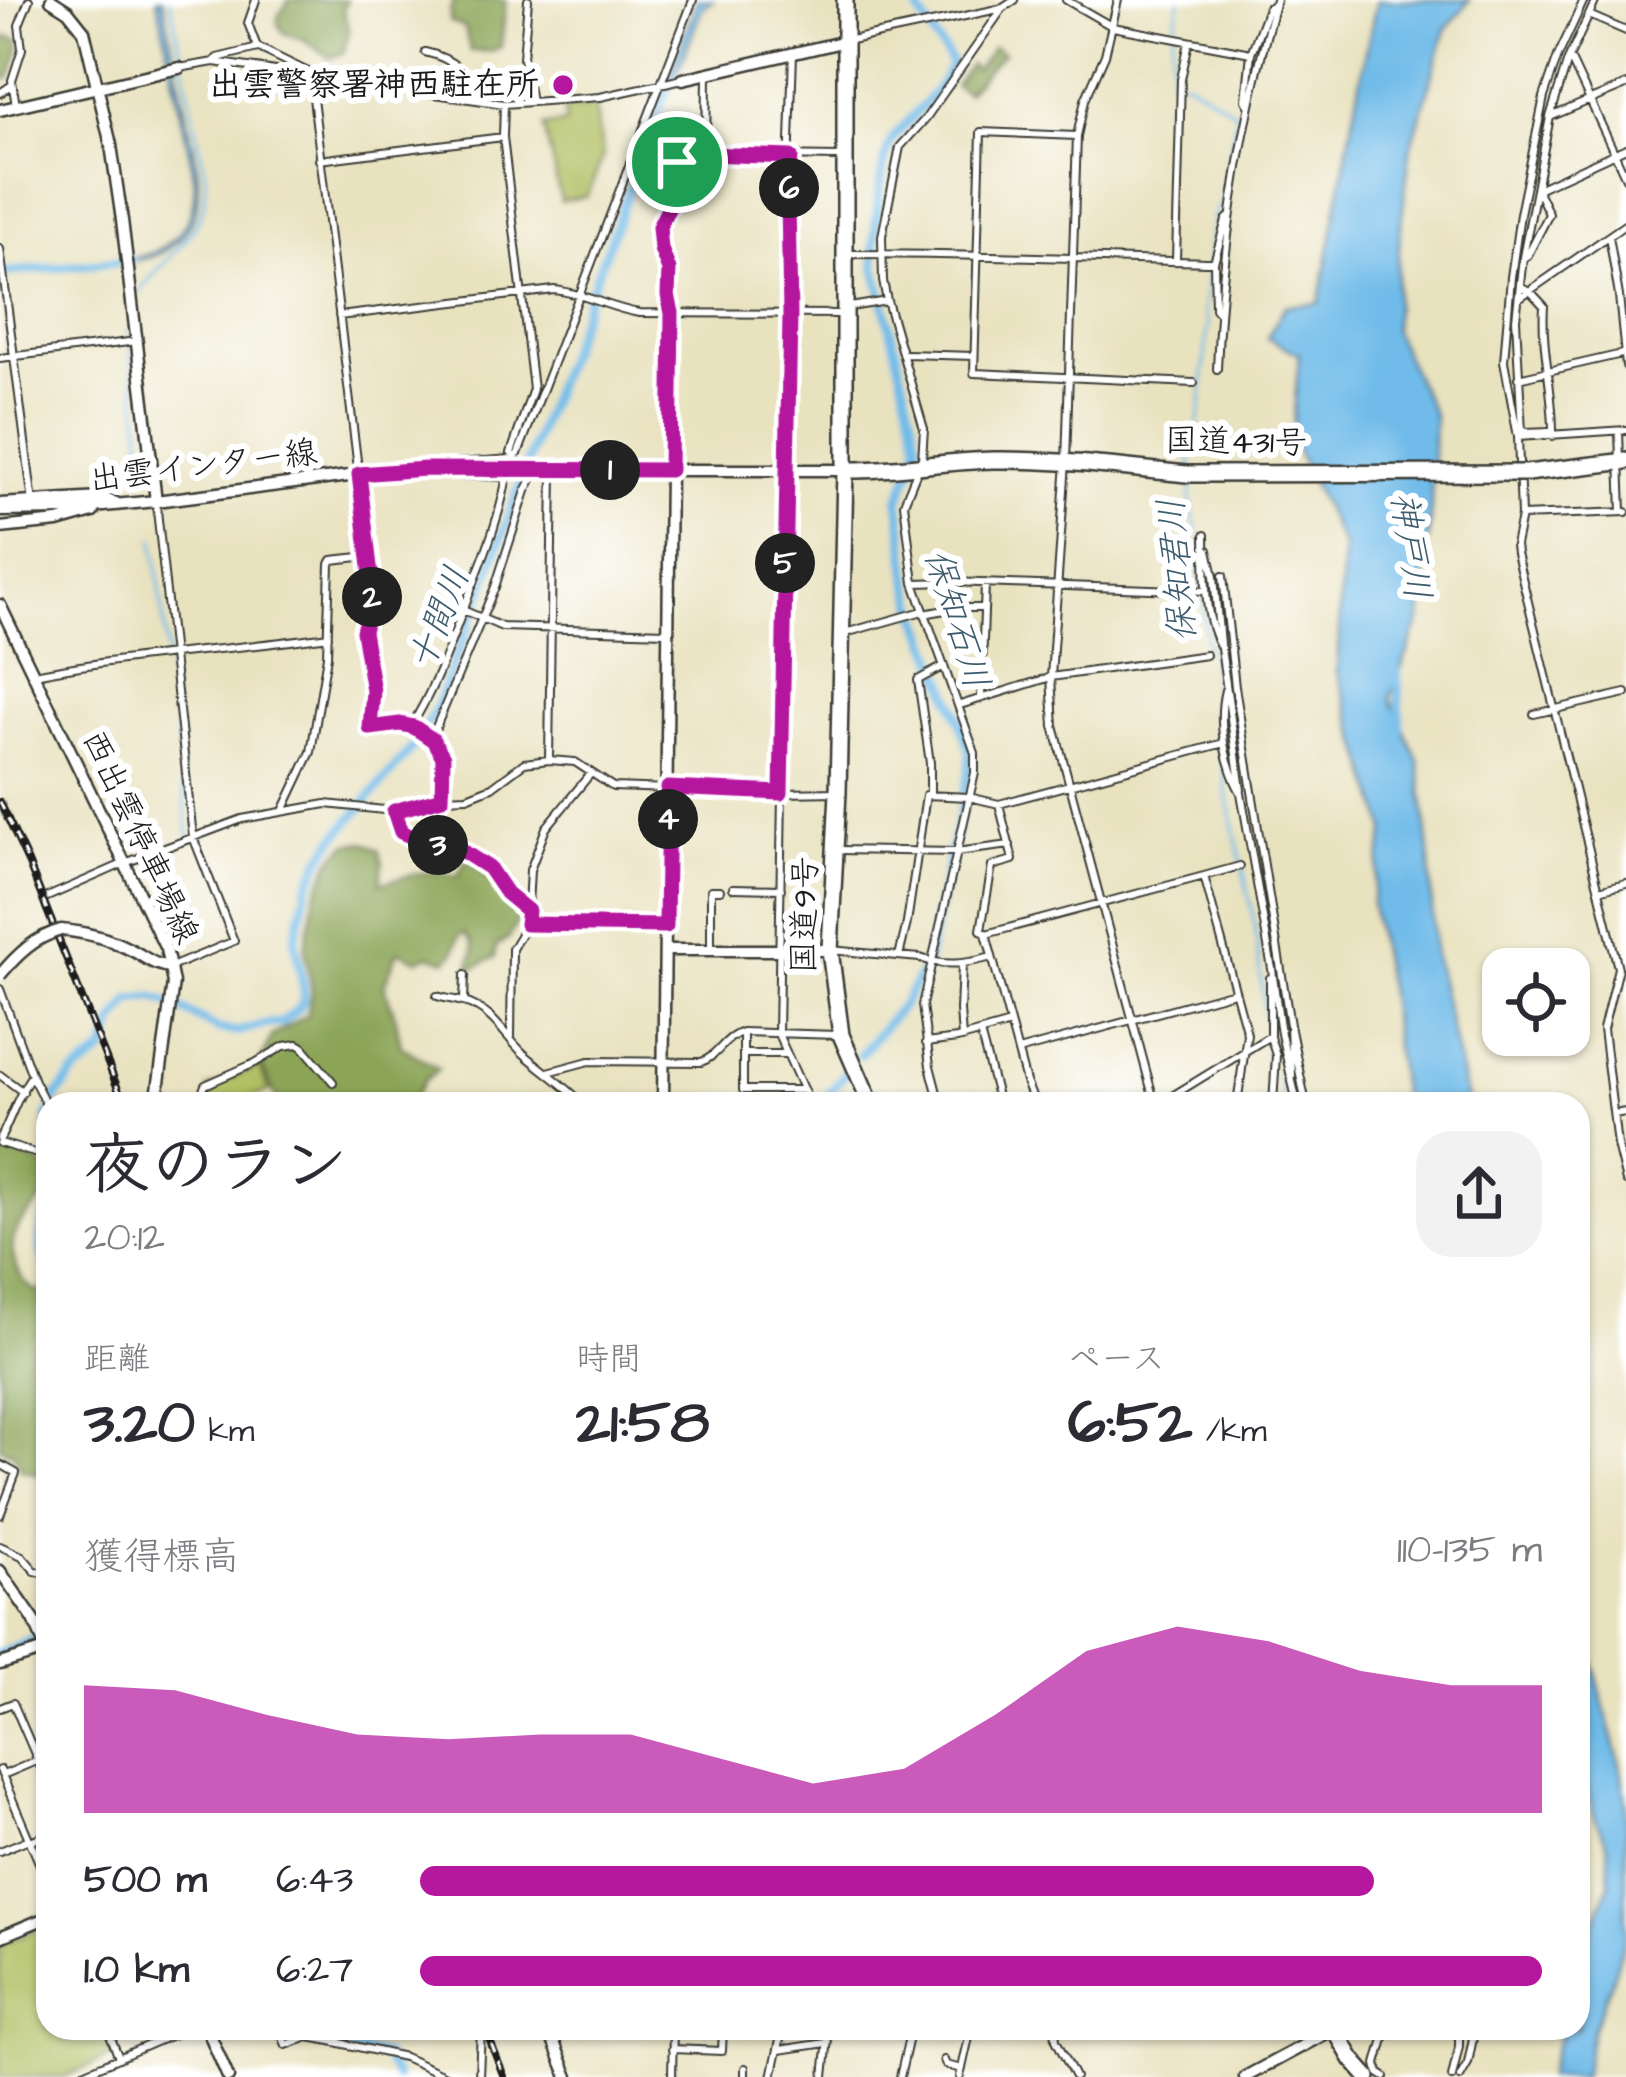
<!DOCTYPE html>
<html lang="ja">
<meta charset="utf-8">
<style>
body{margin:0;font-family:"Architects Daughter","Klee One",sans-serif;background:#f2f2f3;color:#2b2b33;height:100vh;display:flex;flex-direction:column;font-size:45px;white-space:nowrap}
*{box-sizing:border-box;margin:0}
p{font-size:39px;color:#7c7c81}
.icon{flex:none;width:66px;height:66px;fill:none;stroke:currentColor;stroke-width:2;stroke-linecap:round;stroke-linejoin:round}
.map{position:relative;flex:1;overflow:hidden}
.panel{position:absolute;left:36px;top:1092px;width:1554px;height:948px;display:flex;flex-direction:column;background:#fff;border-radius:36px;box-shadow:0 3px 9px #0004}
.panel>*{flex:none}
.buttons{position:absolute;left:1482px;top:948px;display:grid;gap:24px}
.buttons a{display:grid;place-items:center;width:108px;height:108px;border-radius:24px;background:#fff;box-shadow:0 3px 9px #0004;font-size:60px}
.pin{position:absolute;display:grid;place-items:center;width:102px;height:102px;color:#fff;margin:-51px;border:6px solid #fff;border-radius:50%;box-shadow:0 3px 12px #0007}
.km{position:absolute;width:60px;height:60px;margin:-30px;border-radius:50%;background:#222;color:#fff;font-size:33px;line-height:60px;text-align:center}
.round{display:grid;place-items:center;flex:none;width:126px;height:126px;border-radius:36px;background:#f2f2f3}
.head{display:flex;align-items:center;justify-content:space-between;height:204px;padding:0 48px}
h1{font-size:66px;font-weight:700;line-height:90px}
.stats{display:grid;grid-template-columns:repeat(3,1fr);gap:18px;height:204px;padding:12px 48px}
.stats div{display:grid;align-content:center}
.stats b{font-size:60px;font-weight:700}
.stats small{font-size:33px;font-weight:400}
.stats p{font-size:33px}
.chart{height:336px;padding:24px 48px}
.chart p{display:flex;justify-content:space-between}
.chart svg{width:100%;height:216px;margin-top:12px;fill:#b5179e;opacity:.7}
ul{padding:0 48px;list-style:none;font-size:39px}
li{display:grid;grid-template-columns:192px 144px 1fr;align-items:center;height:90px}
li i{height:30px;border-radius:15px;background:#b5179e}
.map>svg:first-child{display:block}
</style>
<div class="map">
<svg width="1626" height="2077" viewBox="0 0 1626 2077">
<rect width="100%" height="100%" fill="#fff"/>
<filter id="ink" filterUnits="userSpaceOnUse"><feTurbulence type="fractalNoise" baseFrequency=".00833" numOctaves="2"/><feDisplacementMap in="SourceGraphic" scale="24" xChannelSelector="R" yChannelSelector="G"/><feConvolveMatrix kernelMatrix="1 2 1 2 8 2 1 2 1" color-interpolation-filters="sRGB"/></filter>
<filter id="wash" filterUnits="userSpaceOnUse"><feTurbulence type="fractalNoise" baseFrequency=".004" numOctaves="4" result="noise"/><feDisplacementMap in="SourceGraphic" scale="48" xChannelSelector="R" yChannelSelector="G"/><feGaussianBlur stdDeviation="2.7" result="paint"/><feColorMatrix in="noise" values="0 0 0 0 0 0 0 0 0 0 0 0 0 0 0 0 0 1.4 0 .05"/><feComposite in="paint" operator="in"/></filter>
<g filter="url(#wash)">
<rect width="100%" height="100%" fill="#e9e2bf"/>
<path fill="#afbd5f" stroke="#666c3e" stroke-width="3" d="M595,106L603,156L587,196L561,201L544,127L566,123L564,109Z
M259,1066L269,1091L237,1104H214L208,1088Z
M48,1925V2028H103L115,2055L64,2077H0V1944Z"/>
<path fill="#8ba456" stroke="#546039" stroke-width="3" d="M288,0H347L343,8L349,33L343,53L330,58L303,39L284,33C269,14 284,15 288,0Z
M454,0H506L501,47L491,51H470L465,28L450,22V10Z
M9,37L18,40L20,46L11,76L9,79L0,78V39Z
M993,47L1003,53L966,93L955,85L970,65L976,70Z
M365,842L379,850L383,863L380,883C411,876 426,867 458,876L465,860C496,875 497,895 521,915L509,938L496,946L495,957L472,969L469,967C475,952 477,945 464,933L458,938L454,953L447,961L429,955L418,960L398,951L384,985L396,1019L401,1046L438,1069L424,1081L410,1104H279L260,1063L272,1036L307,1015L312,991L305,949L316,893L332,859L348,844Z
M0,1153L21,1156L46,1167C52,1208 26,1207 15,1233C7,1253 19,1281 36,1292L48,1289V1466L42,1475L21,1469L14,1453L0,1448Z"/>
<path fill="#6fbbe9" stroke="#466c82" stroke-width="3" d="M157,0H163C170,38 178,73 185,111C194,153 212,201 181,237C167,253 151,259 131,261V258C177,253 201,214 193,170Z
M697,0H713L702,9L675,79L668,81Z
M1377,0H1470L1446,30L1410,151L1400,234L1393,330L1434,416L1431,508L1421,618L1390,698L1419,762L1430,861L1434,955L1468,1104H1404L1402,1098L1387,987L1371,904L1386,829L1337,672L1343,547L1292,441L1299,354L1267,338L1285,306L1319,303C1340,202 1354,100 1377,0Z
M1578,1606L1620,1765L1626,1801V1934L1611,1984L1593,2027L1583,2077H1547L1561,2028H1578V1964L1610,1883L1608,1846L1594,1815L1578,1757Z"/>
<g fill="none" stroke-linecap="round" stroke-linejoin="round">
<path stroke="#6fbbe9" stroke-width="3" d="M1180,0L1173,38L1171,80L1187,81L1237,113L1221,203L1214,215L1204,311L1208,322L1201,409L1191,454V470
M137,296C167,250 212,236 205,172L170,0
M128,328L146,474
M1191,480V509L1197,530L1194,543L1203,594L1206,642L1212,656L1215,683L1213,697L1228,800L1255,925L1267,1032
M154,539L189,837
M1278,1070L1284,1104"/>
<path stroke="#6fbbe9" stroke-width="9" d="M0,273L132,260
M1397,669L1401,730
M860,1055L903,1004L925,967L969,772L970,752L961,724L919,616L909,580L899,500L915,459L918,442L875,265C873,242 880,154 894,137C914,113 938,94 952,64L912,0
M51,1104L73,1075L105,1051L113,1025L131,1000L152,997L172,1004L218,1029L237,1032L265,1024L281,1023L299,1008L303,1001L304,991L295,940L307,888L322,857L336,837L417,742L434,712L483,591L541,423L671,78
M821,1104L849,1068
M48,1114V1122
M48,1212C39,1234 38,1247 48,1268
M0,1654C17,1648 31,1638 48,1633
M320,2028L326,2042L385,2056L396,2077"/>
</g>
</g>
<g filter="url(#ink)">
<g fill="none" stroke-linecap="round" stroke-linejoin="round">
<defs>
<path id="street" d="M256,0L248,23L257,47L310,73L373,592L363,631L373,691L370,728L400,724L414,727L433,740L443,757L442,798
M528,0L523,58L531,102
M1066,0L1113,27L1251,53
M1118,0L1105,55L1085,100L1077,136L1066,462L1051,677L1054,726L1155,1104
M1584,0L1558,56L1544,97L1520,214L1511,277L1504,361L1518,437L1521,516L1515,545L1516,553L1618,968L1603,1029L1617,1145L1626,1181
M1589,15L1626,31
M846,41L1003,8L1015,0
M425,52C456,59 466,73 480,100
M793,53L788,200L790,315L778,1034L810,1104
M1568,60L1572,62L1626,178
M214,62L217,58L258,48
M179,68L214,62L504,104L600,97L683,79
M0,93L12,85
M504,104L503,137L533,389L511,453
M1248,104L1246,100L1251,53L1268,8L1274,5
M16,106L12,80L22,49L19,25L29,0
M1550,117L1626,85
M1077,136L981,132L974,373L1194,383
M706,155L707,74
M319,160L503,137
M1609,236L1619,296L1626,366
M0,249L33,503
M850,254C970,254 1093,259 1214,262
M1525,257L1528,255L1549,214L1537,189L1626,148
M1176,260L1181,79L1189,42
M1520,286L1531,292L1544,306C1541,348 1553,389 1553,431
M1519,298L1626,224
M850,307L887,301
M1219,312L1215,309L1214,262L1226,220L1229,217
M339,316L554,290C584,293 609,308 639,313L842,314
M906,354L974,356
M0,358L137,341
M1217,369C1222,245 1242,119 1276,0
M1518,378L1622,354
M1619,432L1622,512
M1553,436V431L1522,432L1516,319L1523,257L1550,117L1568,60L1596,0
M1518,437L1626,430
M455,465L457,463L512,459L518,454L693,0
M670,467L672,313L668,295V263L661,249L659,227L671,205L673,167L680,158L706,155L841,157
M454,475L501,477L503,474
M156,501L193,837L234,941L171,967
M1521,516L1626,512
M1205,535C1206,571 1202,616 1221,648L1241,790
M1208,550L1214,576L1220,644
M1223,576L1235,687L1290,1025
M914,583L950,582L1206,591
M463,610L502,627L667,632
M924,614L955,608H983
M845,633L923,611
M34,674C131,655 231,650 328,636
M1225,690C1217,722 1225,764 1241,793L1272,969L1281,1034L1295,1094L1294,1104
M981,697L985,583
M960,705L1051,677L1206,655
M1534,714L1626,693
M411,726C435,688 449,647 465,605C482,561 501,517 508,470
M431,739L495,587L526,491L537,470
M549,760L553,470
M930,795V763L918,680L944,666
M283,811L311,752L327,656L330,564L332,560L369,556
M394,811L401,832L423,842L464,852L489,868L506,893L527,910
M839,850L956,852L1010,845
M1204,876L1240,866
M733,888L781,889
M1599,890L1626,883
M45,898L125,863L242,819L326,804L394,811L442,798L467,797L492,787L524,763L549,760L575,762L613,787L781,793L838,792
M527,924L666,926
M986,934L981,930L992,866L1013,860L999,804
M711,950V890H720
M830,950L920,958C945,967 966,964 992,957
M899,956L907,923L926,795L969,797L999,804L1224,743
M962,965L960,1010L962,1038
M0,989L34,1081L48,1108
M437,996C449,1000 464,1000 474,1006C495,1016 507,1038 523,1053C543,1071 564,1084 583,1104
M464,1001L465,975
M743,1033V1090H804
M980,1033L999,1104
M511,1037L512,949L527,924L530,870L546,828L591,773
M1270,1037L1276,1055L1273,1104
M926,1043L957,1039L1010,1024
M1018,1051L1234,992
M743,1054H787
M548,1072L589,1061L701,1062C719,1056 723,1038 742,1032L837,1035
M0,1075L23,1092
M1292,1077L1290,1025L1306,1104
M202,1104L201,1096L205,1085L255,1063L284,1046L298,1044L303,1047L333,1082
M940,1104L930,1066L922,1005L975,773V753L914,583L904,503L922,459L924,429L887,301L883,281L882,236L900,147L926,118L1003,8
M1035,1104L1026,1082L986,934L1204,876L1247,1034L1237,1104
M1159,1104L1270,1036V978
M1614,1114L1626,1112
M0,1139C11,1119 18,1093 32,1075
M0,1143L48,1157
M0,1464L16,1473L0,1515
M0,1546L22,1556L35,1571L48,1574
M0,1708L13,1703L48,1784
M0,1770L48,1884
M3,1775L48,1756
M30,1841L48,1834
M0,1851L29,1839
M107,2028L119,2058
M157,2028L162,2039
M279,2028L286,2045L308,2037L331,2041L404,2057L448,2077
M325,2028L331,2041
M1055,2028L1056,2040L1075,2077
M334,2040L366,2028
M672,2049L722,2051L723,2028
M779,2050L826,2043
M944,2060L946,2065L962,2069
M745,2068V2077
M74,2077L188,2028
M479,2077L481,2028
M672,2077L673,2028
M772,2077L780,2040L777,2028
M824,2077L829,2028
M900,2077L911,2028
M960,2077L971,2028
M1385,2077L1379,2073L1377,2064L1387,2028
M1452,2077L1459,2046V2028
M1460,2077L1468,2063L1475,2028"/>
<path id="secondary" d="M51,0L68,11L84,31L111,145L122,220L156,501
M683,79L846,41
M0,110L179,68
M0,504L101,498L116,503
M0,511L62,510L156,501L395,470H845
M0,528L58,522L93,512
M0,605L166,949L173,983L156,1104
M61,930C82,932 108,938 127,948C144,955 152,966 171,967
M666,950H830
M663,1104L670,470
M0,1571L34,1620L48,1653
M0,1664L48,1649
M0,1937L48,1917
M207,2028L228,2077
M548,2028L568,2077
M1245,2077L1334,2029"/>
<path id="highway" d="M845,0V470L838,792L830,950L841,1035L871,1104
M845,470C895,471 944,461 993,460C1059,459 1123,468 1188,474
M1527,473L1626,461
M1334,2028L1352,2059L1368,2077"/>
</defs>
<use href="#street" stroke="#3b3a34" stroke-width="10"/>
<use href="#secondary" stroke="#3b3a34" stroke-width="15"/>
<use href="#highway" stroke="#3b3a34" stroke-width="20"/>
<use href="#street" stroke="#fff" stroke-width="6"/>
<use href="#secondary" stroke="#fff" stroke-width="10"/>
<use href="#highway" stroke="#fff" stroke-width="15"/>
<defs>
<path id="rail" d="M0,802L28,862L124,1104
M485,2028L504,2077"/>
</defs>
<use href="#rail" stroke="#1c1c1c" stroke-width="8"/>
<use href="#rail" stroke="#fff" stroke-width="3" stroke-dasharray="9" stroke-linecap="butt"/>
<defs>
<path id="secondary-bridge" d="M0,975C17,955 35,937 61,930"/>
<path id="highway-bridge" d="M1188,474L1527,473"/>
</defs>
<use href="#secondary-bridge" stroke="#3b3a34" stroke-width="15" stroke-linecap="butt"/>
<use href="#highway-bridge" stroke="#3b3a34" stroke-width="20" stroke-linecap="butt"/>
<use href="#secondary-bridge" stroke="#fff" stroke-width="10"/>
<use href="#highway-bridge" stroke="#fff" stroke-width="15"/>
</g>
</g>
<g fill="none" stroke-linecap="round" stroke-linejoin="round" filter="url(#ink)">
<defs>
<path id="route" d="M706,154L791,157L788,200L790,315L781,793L668,788L666,926L526,924L528,911L506,893L489,868L464,852L423,842L401,832L394,811L442,798L443,757L433,740L414,727L400,724L370,728L373,691L363,631L373,592L359,474L425,469L670,470L672,313L668,295L669,270L661,249L659,227L670,205L673,167L680,158Z"/>
</defs>
<use href="#route" stroke="#fff" stroke-width="24"/>
<use href="#route" stroke="#b5179e" stroke-width="15"/>
</g>
<circle fill="#b5179e" stroke="#fff" stroke-width="4.5" cx="563" cy="85" r="12"/>
<g text-anchor="middle" dominant-baseline="central" stroke-width="12" stroke-linejoin="round" paint-order="stroke">
<g font-size="33" font-weight="bold" fill="#1c1c1c" stroke="#fff" text-anchor="end">
<text x="539" y="85">出雲警察署神西駐在所</text>
</g>
<g font-size="33" fill="#1c1c1c" stroke="#fff">
<text transform="translate(1236 442) rotate(1)">国道431号</text>
<text transform="translate(203 466) rotate(-7)">出雲インター線</text>
<text transform="translate(140 837) rotate(65)">西出雲停車場線</text>
<text transform="translate(805 915) rotate(-89)">国道9号</text>
</g>
<g font-size="36" font-style="italic" fill="#3d5c6e" stroke="#fff">
<text transform="translate(1410 546) rotate(82)">神戸川</text>
<text transform="translate(1178 570) rotate(-95)">保知君川</text>
<text transform="translate(440 619) rotate(-69)">十間川</text>
<text transform="translate(956 619) rotate(73)">保知石川</text>
</g>
</g>
</svg>
<div class="buttons">
<a><svg class="icon" aria-label="locate" viewBox="0 0 24 24"><circle cx="12" cy="12" r="6"/><path d="M12 2v4M12 18v4M2 12h4M18 12h4"/></svg></a>
</div>
<div class="pin" style="left:677px;top:162px;background:#1e9e55"><svg class="icon" aria-label="arrive" viewBox="0 0 24 24"><path d="M6 21V4h12l-3 4 3 4H6"/></svg></div>
<b class="km" style="left:610px;top:470px">1</b>
<b class="km" style="left:372px;top:597px">2</b>
<b class="km" style="left:438px;top:845px">3</b>
<b class="km" style="left:668px;top:819px">4</b>
<b class="km" style="left:785px;top:563px">5</b>
<b class="km" style="left:789px;top:188px">6</b>
<section class="panel">
<div class="head"><div><h1>夜のラン</h1><p>20:12</p></div><a class="round"><svg class="icon" aria-label="share" viewBox="0 0 24 24"><path d="M12 15V3M7 8l5-5 5 5M5 13v7h14v-7"/></svg></a></div>
<div class="stats">
<div><p>距離</p><b>3.20<small> km</small></b></div>
<div><p>時間</p><b>21:58</b></div>
<div><p>ペース</p><b>6:52<small> /km</small></b></div>
</div>
<div class="chart"><p><span>獲得標高</span>110–135 m</p>
<svg viewBox="0 0 160 44" preserveAspectRatio="none"><path d="M0 44V18L10 19L20 24L30 28L40 29L50 28L60 28L70 33L80 38L90 35L100 24L110 11L120 6L130 9L140 15L150 18L160 18V44z"/></svg>
</div>
<ul>
<li><b>500 m</b>6:43<i style="width:85%"></i></li>
<li><b>1.0 km</b>6:27<i style="width:100%"></i></li>
</ul>
</section>
</div>
